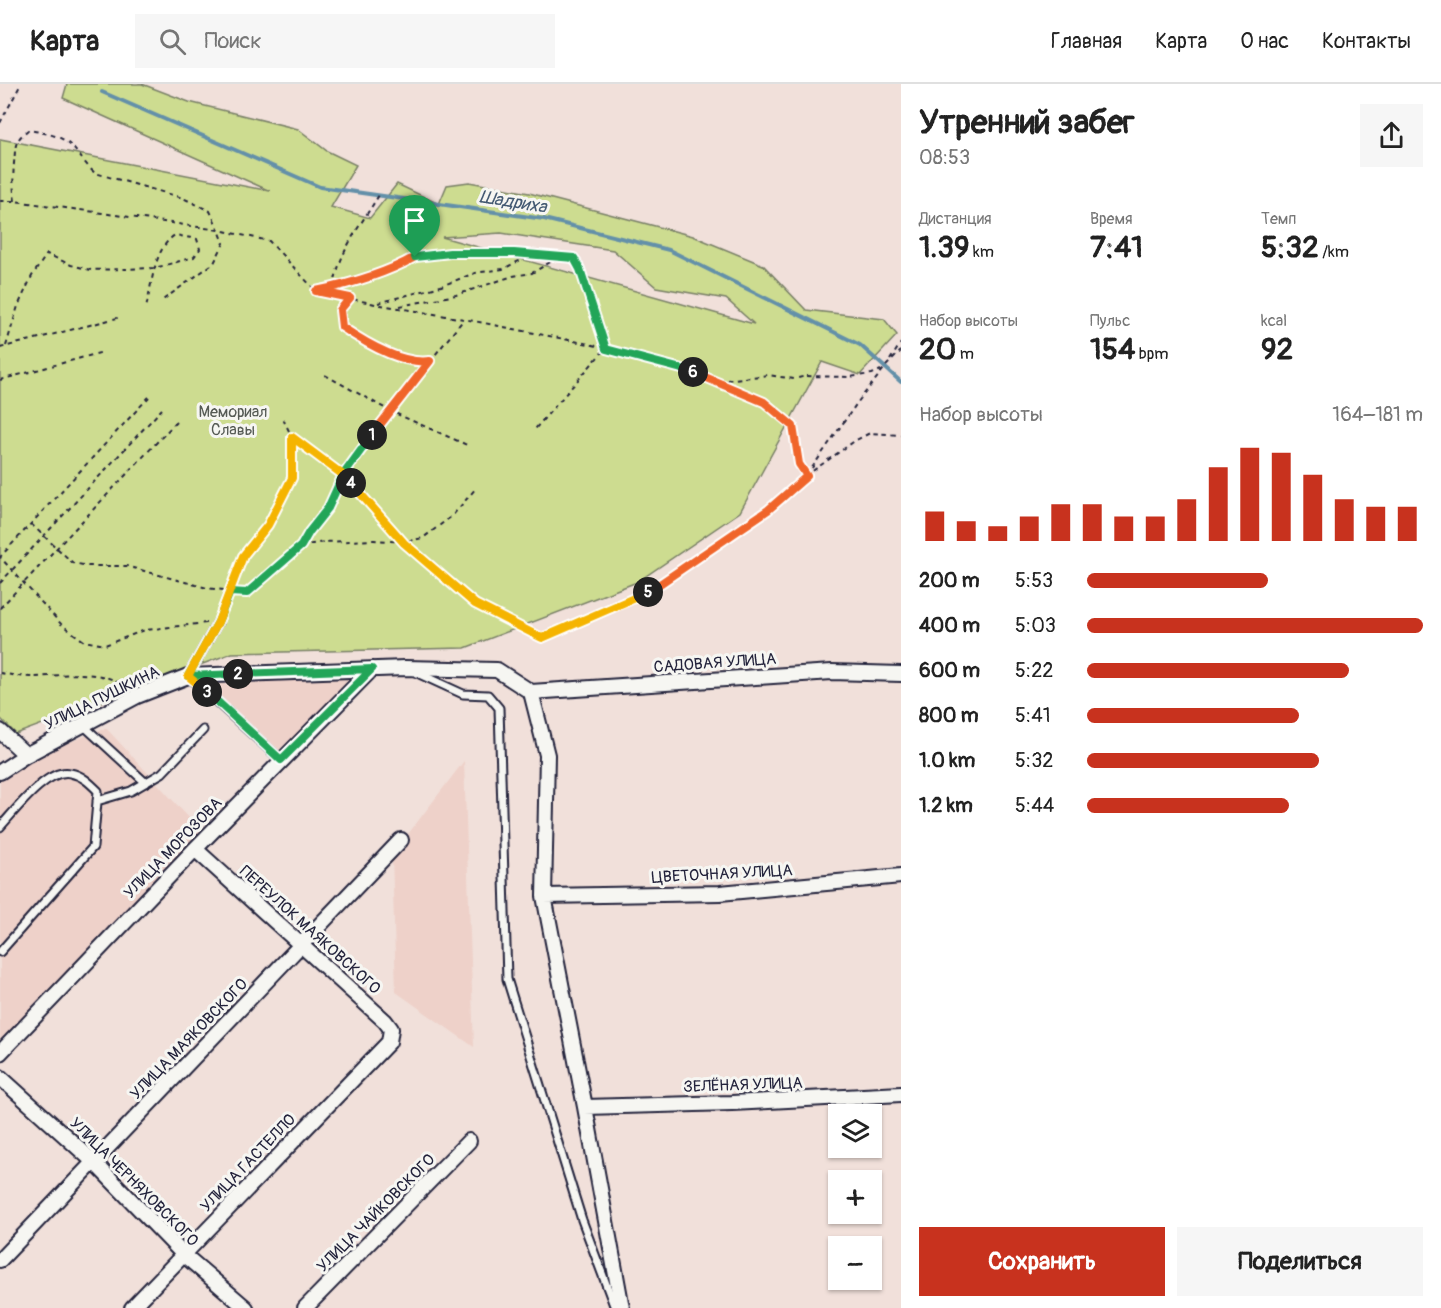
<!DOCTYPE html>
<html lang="ru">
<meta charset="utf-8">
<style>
body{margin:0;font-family:Pangolin,sans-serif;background:#f6f6f6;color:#222;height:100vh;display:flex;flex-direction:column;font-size:22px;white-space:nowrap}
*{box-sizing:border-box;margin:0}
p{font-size:20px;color:#767676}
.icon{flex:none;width:33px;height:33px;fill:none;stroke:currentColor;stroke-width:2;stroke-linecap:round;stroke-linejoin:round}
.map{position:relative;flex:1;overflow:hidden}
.panel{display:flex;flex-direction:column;background:#fff;width:540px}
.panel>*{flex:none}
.fabs{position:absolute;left:828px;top:1020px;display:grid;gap:12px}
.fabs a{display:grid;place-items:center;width:54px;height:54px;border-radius:0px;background:#fff;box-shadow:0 2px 4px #0004;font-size:30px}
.pin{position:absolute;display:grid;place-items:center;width:51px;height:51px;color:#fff;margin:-62px -26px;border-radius:50% 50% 50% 0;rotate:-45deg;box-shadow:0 0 6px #0007}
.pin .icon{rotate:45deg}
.km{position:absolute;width:30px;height:30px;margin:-15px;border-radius:50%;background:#222;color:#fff;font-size:16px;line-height:30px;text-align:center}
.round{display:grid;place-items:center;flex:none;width:63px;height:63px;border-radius:0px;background:#f6f6f6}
.headline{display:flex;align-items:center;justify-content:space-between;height:102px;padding:0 18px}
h1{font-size:33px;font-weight:700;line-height:45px}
.figures{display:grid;grid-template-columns:repeat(3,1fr);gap:9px;height:102px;padding:6px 18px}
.figures div{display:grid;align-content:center}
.figures b{font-size:30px;font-weight:700}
.figures small{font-size:16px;font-weight:400}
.figures p{font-size:16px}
.chart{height:168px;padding:12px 18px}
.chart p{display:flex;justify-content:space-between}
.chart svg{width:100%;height:108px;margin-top:6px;stroke:#c8321e;stroke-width:6}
.button{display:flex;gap:12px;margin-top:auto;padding:12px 18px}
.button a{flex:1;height:69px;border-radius:0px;background:#c8321e;color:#fff;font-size:24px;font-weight:700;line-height:69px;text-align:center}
.button a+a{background:#f6f6f6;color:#222}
ul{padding:0 18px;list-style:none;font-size:20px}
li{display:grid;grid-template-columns:96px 72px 1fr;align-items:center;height:45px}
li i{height:15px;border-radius:8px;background:#c8321e}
header{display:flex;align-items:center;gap:36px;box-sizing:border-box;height:84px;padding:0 30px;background:#fff;border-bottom:2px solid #e0e0e0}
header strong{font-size:28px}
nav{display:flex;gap:33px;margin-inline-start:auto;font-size:21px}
.search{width:420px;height:54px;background:#f6f6f6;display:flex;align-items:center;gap:15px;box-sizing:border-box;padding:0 21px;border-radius:0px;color:#767676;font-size:22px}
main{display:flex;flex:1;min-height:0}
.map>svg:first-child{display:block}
</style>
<header>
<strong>Карта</strong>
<div class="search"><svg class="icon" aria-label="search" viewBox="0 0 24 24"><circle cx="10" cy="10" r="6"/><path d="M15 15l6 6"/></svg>Поиск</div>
<nav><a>Главная</a><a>Карта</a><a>О нас</a><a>Контакты</a></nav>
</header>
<main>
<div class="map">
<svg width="901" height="1224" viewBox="0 0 901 1224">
<rect width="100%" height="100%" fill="#f1e0da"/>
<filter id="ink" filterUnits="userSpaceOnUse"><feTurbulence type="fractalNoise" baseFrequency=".0167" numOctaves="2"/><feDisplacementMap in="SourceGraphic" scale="12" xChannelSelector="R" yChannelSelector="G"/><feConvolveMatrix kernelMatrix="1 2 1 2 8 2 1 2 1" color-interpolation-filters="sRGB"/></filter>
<g filter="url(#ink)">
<path fill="#eed1c9" d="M313,589L355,595L276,674L195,596Z
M106,644L204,750L0,973V696L57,663Z
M464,677L474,963L396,908L392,771Z"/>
<path fill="#cddc90" stroke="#787f66" stroke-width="1.5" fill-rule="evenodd" d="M67,0H142L189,18L298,45L327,67L356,81L331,123L370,134L397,100L439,120L447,101L469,98L529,109L693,152L763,181L806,226L884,235L897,251L860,291L822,278L740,428L637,498L465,564L232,569L16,650L0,634V55L270,107L63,14ZM501,149L613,166L656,203L726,215L754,240L442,153Z"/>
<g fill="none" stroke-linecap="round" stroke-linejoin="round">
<path stroke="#6490a9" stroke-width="4" d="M102,8L320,103L544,135L669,166L860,261L901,298"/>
<defs>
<path id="lane" d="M218,538L188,592L281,676
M415,588L463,610L488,611L499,624L507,895L582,1136L615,1224
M83,641L146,699
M97,717L131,707L162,689L203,646
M0,743C15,727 47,684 70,689C82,691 90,699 98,707L93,763L0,868"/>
<path id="street" d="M531,608L832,588L901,590
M0,647L26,671
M0,688L26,671L137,612L188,592L405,584L497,586L531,608L547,671L544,812L585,1023L622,1224
M544,812L720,809L901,792
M0,969L195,765L372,585
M0,993L94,1078L183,1170L246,1224
M585,1023L732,1019L901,1010
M0,1176L401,756
M132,1224L389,958L391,945L385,937L195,765
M305,1224L469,1057"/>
</defs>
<use href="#lane" stroke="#22223b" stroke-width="11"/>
<use href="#street" stroke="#22223b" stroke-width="18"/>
<path stroke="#22223b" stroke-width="2" stroke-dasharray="4.5 4.5" stroke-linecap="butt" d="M0,39L21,0
M0,117H15L102,129L219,146L224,159L214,179L160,218
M15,117C13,104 13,93 14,79C16,62 13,58 28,46C41,48 60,51 69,60C79,69 85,81 95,89L183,114L210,127L219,146L269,157L316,207L375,220L464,235L589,260L702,290L764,318L793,342L799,380L807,391L856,356L870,349L901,351
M334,204C337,170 362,139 379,111
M319,207L341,202L400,182L415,173L450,169H514L574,174L580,185L605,265L535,345
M350,214L340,226L342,243C364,258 402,280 430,277
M378,219L441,202L475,189L503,185L529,172
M400,222L456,211L513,192L532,189L557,174
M6,262L18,222L32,192L47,170L71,181L91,186L155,184L194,173L200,165L197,155L175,151C154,164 152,200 146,224
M0,264L121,233
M890,276L901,259
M325,291L390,327L467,361
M0,296L103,268
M718,297L768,291L794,295L806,292L849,293L872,290L881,286
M149,313L0,473L62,541L84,557L105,561L145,546L206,539
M283,335L292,353L343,391L404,458L475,521L542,554L650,508L768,426L807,391L857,319L887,281L901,267
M31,440L73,479L88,482H126L207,504L247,509L301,462L324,458L374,456L404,458L423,454L452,432L477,403
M302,461L309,448L328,424L343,391L390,327L464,235
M0,499L162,325
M0,524L176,338
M221,530L243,472L268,441L292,394V353
M0,589C11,591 22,593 33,593C63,592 101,583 125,603"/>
<use href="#lane" stroke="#f6f6f2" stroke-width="7"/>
<use href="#street" stroke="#f6f6f2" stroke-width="14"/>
</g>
</g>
<g fill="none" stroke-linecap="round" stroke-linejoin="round" filter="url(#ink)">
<defs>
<path id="split-1" d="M372,351L430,277C402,281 364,258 342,243L340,226L350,214L316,207C350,200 385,190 415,173"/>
<path id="split-2" d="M238,590L188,592L218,538L230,508L247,509L301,462L309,448L328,424L343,391L372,351"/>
<path id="split-3" d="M207,608L281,676L372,585L238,590"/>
<path id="split-4" d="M207,608L188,592L218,538L243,472L268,441L292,394V353L343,391L351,399"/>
<path id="split-5" d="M351,399L404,459L475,520L542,554L648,508"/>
<path id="split-6" d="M648,508L768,426L807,392L799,380L793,342L764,318L693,288"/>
<path id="split-7" d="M415,173L450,169H514L574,174L580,185L606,265L693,288"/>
</defs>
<use href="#split-1" stroke="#fff" stroke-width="12"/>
<use href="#split-2" stroke="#fff" stroke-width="12"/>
<use href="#split-3" stroke="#fff" stroke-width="12"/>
<use href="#split-4" stroke="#fff" stroke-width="12"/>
<use href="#split-5" stroke="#fff" stroke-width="12"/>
<use href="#split-6" stroke="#fff" stroke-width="12"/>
<use href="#split-7" stroke="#fff" stroke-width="12"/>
<use href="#split-1" stroke="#f0652b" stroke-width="8"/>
<use href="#split-2" stroke="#22a559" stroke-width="8"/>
<use href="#split-3" stroke="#22a559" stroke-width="8"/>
<use href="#split-4" stroke="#f5b400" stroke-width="8"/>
<use href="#split-5" stroke="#f5b400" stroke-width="8"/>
<use href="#split-6" stroke="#f0652b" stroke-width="8"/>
<use href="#split-7" stroke="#22a559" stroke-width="8"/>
</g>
<g text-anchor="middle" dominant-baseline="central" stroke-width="6" stroke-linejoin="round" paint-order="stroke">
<g font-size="16" fill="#555a54" stroke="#f6f6f2">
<text x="233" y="328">Мемориал<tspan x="233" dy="18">Славы</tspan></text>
</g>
<g font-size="16" fill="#22223b" stroke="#f6f6f2">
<text transform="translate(715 579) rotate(-4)">САДОВАЯ УЛИЦА</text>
<text transform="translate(102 614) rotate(-26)">УЛИЦА ПУШКИНА</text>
<text transform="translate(173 764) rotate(-46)">УЛИЦА МОРОЗОВА</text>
<text transform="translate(722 790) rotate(-3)">ЦВЕТОЧНАЯ УЛИЦА</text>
<text transform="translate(310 846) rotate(42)">ПЕРЕУЛОК МАЯКОВСКОГО</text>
<text transform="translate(189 955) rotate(-46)">УЛИЦА МАЯКОВСКОГО</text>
<text transform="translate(743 1001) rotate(-2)">ЗЕЛЁНАЯ УЛИЦА</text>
<text transform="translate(248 1079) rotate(-46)">УЛИЦА ГАСТЕЛЛО</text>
<text transform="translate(134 1098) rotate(45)">УЛИЦА ЧЕРНЯХОВСКОГО</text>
<text transform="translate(376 1129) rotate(-45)">УЛИЦА ЧАЙКОВСКОГО</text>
</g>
<g font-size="18" font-style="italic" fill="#435972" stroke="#f6f6f2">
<text transform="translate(513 118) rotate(9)">Шадриха</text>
</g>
</g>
</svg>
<div class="fabs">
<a><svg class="icon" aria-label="layers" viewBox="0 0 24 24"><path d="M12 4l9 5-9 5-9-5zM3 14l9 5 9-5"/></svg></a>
<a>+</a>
<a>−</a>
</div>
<div class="pin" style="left:415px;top:173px;background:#1e9e55"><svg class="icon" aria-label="arrive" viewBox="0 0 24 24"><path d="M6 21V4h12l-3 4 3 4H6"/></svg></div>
<b class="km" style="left:372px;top:351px">1</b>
<b class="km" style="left:238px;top:590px">2</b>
<b class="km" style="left:207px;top:608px">3</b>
<b class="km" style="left:351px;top:399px">4</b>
<b class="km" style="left:648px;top:508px">5</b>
<b class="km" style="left:693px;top:288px">6</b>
</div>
<section class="panel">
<div class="headline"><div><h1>Утренний забег</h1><p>08:53</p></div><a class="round"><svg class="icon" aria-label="share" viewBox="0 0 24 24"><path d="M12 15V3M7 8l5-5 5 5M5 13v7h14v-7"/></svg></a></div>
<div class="figures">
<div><p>Дистанция</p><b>1.39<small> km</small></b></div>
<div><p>Время</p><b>7:41</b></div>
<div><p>Темп</p><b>5:32<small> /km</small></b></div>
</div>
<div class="figures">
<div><p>Набор высоты</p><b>20<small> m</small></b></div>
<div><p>Пульс</p><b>154<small> bpm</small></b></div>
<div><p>kcal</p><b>92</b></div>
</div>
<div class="chart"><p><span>Набор высоты</span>164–181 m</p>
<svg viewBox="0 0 160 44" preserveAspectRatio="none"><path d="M5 44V32M15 44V36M25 44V38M35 44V34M45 44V29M55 44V29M65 44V34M75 44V34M85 44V27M95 44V14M105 44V6M115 44V8M125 44V17M135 44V27M145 44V30M155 44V30"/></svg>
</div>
<ul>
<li><b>200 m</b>5:53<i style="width:54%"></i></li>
<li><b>400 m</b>5:03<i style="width:100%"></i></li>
<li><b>600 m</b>5:22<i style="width:78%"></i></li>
<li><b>800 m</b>5:41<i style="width:63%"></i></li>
<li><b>1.0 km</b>5:32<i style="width:69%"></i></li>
<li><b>1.2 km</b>5:44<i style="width:60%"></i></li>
</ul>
<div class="button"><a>Сохранить</a><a>Поделиться</a></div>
</section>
</main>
